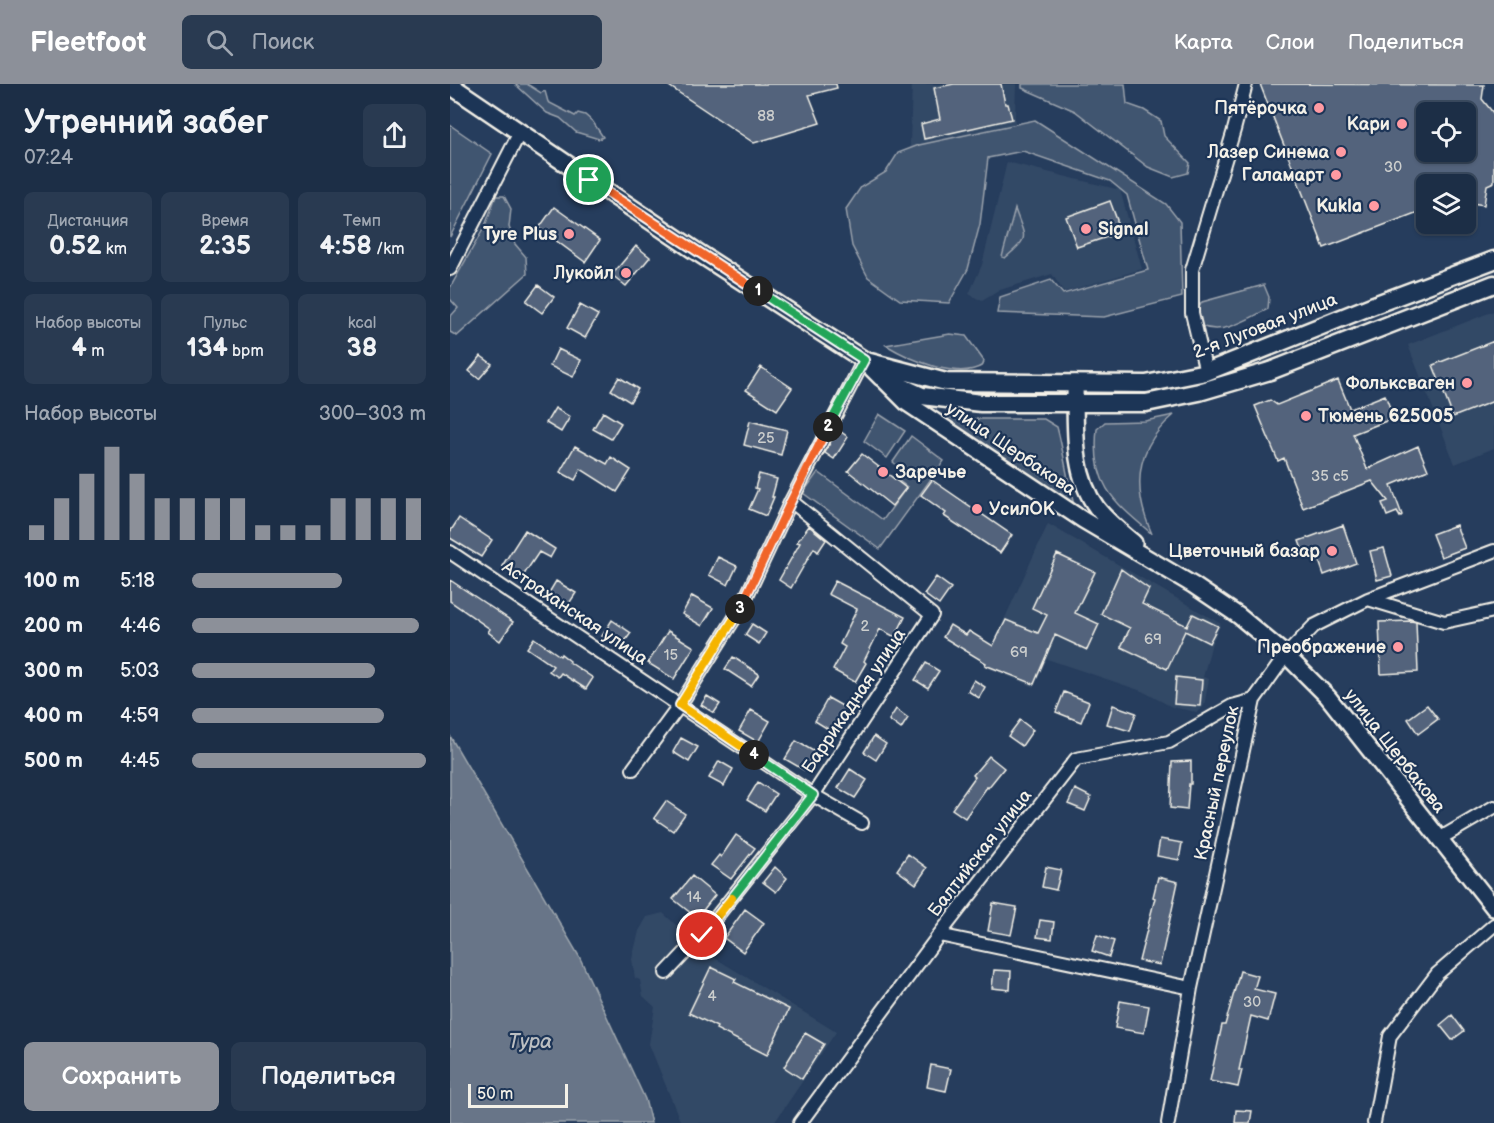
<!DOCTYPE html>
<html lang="ru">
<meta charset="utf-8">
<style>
body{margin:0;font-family:"Balsamiq Sans",sans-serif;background:#293a51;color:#f1f3f6;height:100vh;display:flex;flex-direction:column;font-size:22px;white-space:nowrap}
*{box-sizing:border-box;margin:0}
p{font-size:20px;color:#a0a8b3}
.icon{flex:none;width:33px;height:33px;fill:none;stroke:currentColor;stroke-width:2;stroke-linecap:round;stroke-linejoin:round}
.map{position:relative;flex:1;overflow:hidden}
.drawer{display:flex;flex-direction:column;background:#1c2e46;width:450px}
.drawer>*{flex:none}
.buttons{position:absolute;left:966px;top:18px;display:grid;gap:12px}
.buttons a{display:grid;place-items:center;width:60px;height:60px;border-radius:9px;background:#1c2e46;box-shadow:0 2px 4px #0004,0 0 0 2px #3a4a5f;font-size:30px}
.scale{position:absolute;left:18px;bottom:15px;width:100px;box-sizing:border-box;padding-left:6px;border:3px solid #f4f1e8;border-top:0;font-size:16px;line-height:21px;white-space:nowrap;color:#f4f1e8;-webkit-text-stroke:4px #1d3557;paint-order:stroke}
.pin{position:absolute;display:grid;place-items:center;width:51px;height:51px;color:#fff;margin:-26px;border:3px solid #fff;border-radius:50%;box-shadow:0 2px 6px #0007}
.km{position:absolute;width:30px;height:30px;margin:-15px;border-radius:50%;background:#222;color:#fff;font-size:16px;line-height:30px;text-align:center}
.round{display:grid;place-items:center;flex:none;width:63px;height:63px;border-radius:9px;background:#293a51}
.summary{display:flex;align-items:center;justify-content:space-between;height:102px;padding:0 24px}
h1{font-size:33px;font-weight:800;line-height:45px}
.metrics{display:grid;grid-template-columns:repeat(3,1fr);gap:9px;height:102px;padding:6px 24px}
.metrics div{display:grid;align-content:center;border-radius:9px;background:#293a51;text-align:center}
.metrics b{font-size:26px;font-weight:800}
.metrics small{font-size:16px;font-weight:400}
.metrics p{font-size:16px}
.chart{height:168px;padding:12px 24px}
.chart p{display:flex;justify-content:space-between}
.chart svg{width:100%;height:108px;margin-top:6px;stroke:#8c9099;stroke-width:6}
.action{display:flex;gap:12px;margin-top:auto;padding:12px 24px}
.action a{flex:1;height:69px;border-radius:9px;background:#8c9099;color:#fff;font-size:24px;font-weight:800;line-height:69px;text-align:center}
.action a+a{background:#293a51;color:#f1f3f6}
ul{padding:0 24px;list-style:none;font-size:20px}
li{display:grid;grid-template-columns:96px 72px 1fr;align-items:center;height:45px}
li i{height:15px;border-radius:8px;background:#8c9099}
header{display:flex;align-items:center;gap:36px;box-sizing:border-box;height:84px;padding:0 30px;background:#8c9099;color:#fff}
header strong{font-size:28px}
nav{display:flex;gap:33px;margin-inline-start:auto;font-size:21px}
.search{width:420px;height:54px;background:#293a51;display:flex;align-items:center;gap:15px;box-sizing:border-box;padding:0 21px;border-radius:9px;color:#a0a8b3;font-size:22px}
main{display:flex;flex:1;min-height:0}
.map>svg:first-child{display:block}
</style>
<header>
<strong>Fleetfoot</strong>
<div class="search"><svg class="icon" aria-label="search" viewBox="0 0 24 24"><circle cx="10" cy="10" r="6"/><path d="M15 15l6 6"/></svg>Поиск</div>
<nav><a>Карта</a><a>Слои</a><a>Поделиться</a></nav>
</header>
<main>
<section class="drawer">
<div class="summary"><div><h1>Утренний забег</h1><p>07:24</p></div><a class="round"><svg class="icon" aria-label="share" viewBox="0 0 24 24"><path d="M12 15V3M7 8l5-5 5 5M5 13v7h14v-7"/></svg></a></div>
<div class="metrics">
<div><p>Дистанция</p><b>0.52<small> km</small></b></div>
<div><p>Время</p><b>2:35</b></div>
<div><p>Темп</p><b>4:58<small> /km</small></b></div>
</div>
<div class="metrics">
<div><p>Набор высоты</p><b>4<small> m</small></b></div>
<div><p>Пульс</p><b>134<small> bpm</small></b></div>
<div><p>kcal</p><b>38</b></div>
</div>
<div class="chart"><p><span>Набор высоты</span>300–303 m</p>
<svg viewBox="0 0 160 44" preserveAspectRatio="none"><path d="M5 44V38M15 44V27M25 44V17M35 44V6M45 44V17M55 44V27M65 44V27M75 44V27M85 44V27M95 44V38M105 44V38M115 44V38M125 44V27M135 44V27M145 44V27M155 44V27"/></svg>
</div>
<ul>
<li><b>100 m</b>5:18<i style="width:64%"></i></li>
<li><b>200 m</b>4:46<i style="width:97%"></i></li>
<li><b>300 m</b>5:03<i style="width:78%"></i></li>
<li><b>400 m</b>4:59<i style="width:82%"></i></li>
<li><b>500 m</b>4:45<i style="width:100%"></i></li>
</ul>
<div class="action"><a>Сохранить</a><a>Поделиться</a></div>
</section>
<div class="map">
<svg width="1044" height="1039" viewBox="0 0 1044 1039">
<rect width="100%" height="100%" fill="#263d5d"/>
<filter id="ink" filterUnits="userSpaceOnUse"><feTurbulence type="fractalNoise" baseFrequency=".0167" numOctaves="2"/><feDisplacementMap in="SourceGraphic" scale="12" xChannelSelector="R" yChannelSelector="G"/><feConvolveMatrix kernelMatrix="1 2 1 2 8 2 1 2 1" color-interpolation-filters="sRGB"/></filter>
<g filter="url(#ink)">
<path fill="#334966" d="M462,0H566L564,62L459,89Z
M557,78L670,106L692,185L614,208L602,190L550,206L532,217L519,210L532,181Z
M1044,227V364L1005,380L958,261Z
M598,440L771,540L762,559L753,593L759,595L754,622L747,628L722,623L692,607L597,575L584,603L533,582Z
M213,829L255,868L386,948L324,1039H231L199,960L205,923L193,912L190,896L185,894L182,875L189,847L197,833Z"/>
<path fill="#40546f" stroke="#9aa2ac" stroke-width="1.5" d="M65,0H77L91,9L95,7L98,18L125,32L128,29L135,31L143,38L153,53L149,55L126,48L110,34L97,29Z
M572,0H675L677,20L694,26L711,37L714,52L740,79L738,89L723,93L698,83L625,27L572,4Z
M585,36L716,120L730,138L732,213L654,233L547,229L550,213L601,196L613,210L698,186L677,111L660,97L573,67L538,74L530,140L518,185L499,219L450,216L418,193L402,162L396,125L411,103L436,88L448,69L469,61Z
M0,41L42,70L0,153Z
M46,112H54L61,125L59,143L65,160L76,173L77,190L7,252L0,248V233L8,224L0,215V204L35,142Z
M565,125C575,155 581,152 555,174L552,173Z
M814,201L819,213L818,225C797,235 773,252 751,242L746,229L752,218Z
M500,250L516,252L534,277L533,281C508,297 459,275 436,261Z
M429,330L455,347L437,374L414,357Z
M724,331C684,364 682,405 702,450C663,417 641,400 647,345L655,338L695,337Z
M490,332L512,335H594L607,343C614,369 617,395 624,421Z
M461,352L494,377L430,465L353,409L368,388L433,436L457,403L445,394L451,385L443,378Z"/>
<path fill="#677588" stroke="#9fa7ae" stroke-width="1.5" d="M0,652L129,872L195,1015L201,1039H0Z"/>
<path fill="#52647b" stroke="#f4f1e8" stroke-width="1.5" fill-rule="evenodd" d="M216,0H386L387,4L359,11L370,39L304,59Z
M504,0H551L555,20H558L562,35L474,55L471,40L490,35L484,4Z
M810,0L1034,1L1032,15L1044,30V98L1037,101L1034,121L1016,118V100H976V125L874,164ZM976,28H1016V68H976Z
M660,117L667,136V146L660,152L627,163L616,133Z
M104,123L150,156L135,178L89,144Z
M186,162L200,173L176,202L162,191Z
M88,201L104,213L92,229L76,217Z
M130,221L148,231L135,254L117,244Z
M1044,257V317L1003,333L983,281Z
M108,265L131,276L123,293L100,282Z
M31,272L42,280L29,295L19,287Z
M311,283L342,304L327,326L296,306Z
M169,293L188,305L180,318L161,306Z
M888,296L900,325L935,311L944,334L903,350L917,385L968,362L978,386L941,401L952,431L950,433L947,428L937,432L932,419L938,417L922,397L853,424L834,374L828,377L805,322L820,316L827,321Z
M105,324L120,333L111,348L96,339Z
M153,328L171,339L161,355L143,345Z
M300,337L337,346L331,371L294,361Z
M387,345L398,353L384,375L375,369Z
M125,362L157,380L161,373L181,386L167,408L131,385L125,396L110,388Z
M412,370L456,404L442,422L398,387Z
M309,390L327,395L322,413H324L316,432L299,425L308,405L305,404Z
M482,396L562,451L550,469L494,432L496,429L471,411Z
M9,434L42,456L31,473L0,454V448Z
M893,441L906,479L874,491L867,471L856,475L849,457Z
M1006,441L1015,464L991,473L982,450Z
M359,442L376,456L368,468L364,464L341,504L329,496L350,459L347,458Z
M75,446L105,465L100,474L89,468L71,495L52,482Z
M934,464L942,492L927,496L920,467Z
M607,470L645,488L625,529L649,540L637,566L605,551L584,600L535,581L536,579L493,553L500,541L516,551L519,547L543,562L556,536L588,549L597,531L582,524Z
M268,473L287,482L278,501L259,491Z
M671,485L699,505L692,520L737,542L743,530L768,542L759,559L735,547L717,585L671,563L680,544L651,530Z
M486,493L501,504L489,521L474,510Z
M0,496L63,538L50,557L38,548L40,545L0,517Z
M106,497L126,509L116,524L97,512Z
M385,497L455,533L445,553L430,545L414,577L416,579L405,598L383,586L395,563L390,560L407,525L378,510Z
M242,512L263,524L252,542L232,530Z
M162,536L181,549L170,564L152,552Z
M961,537L966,538L968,588L931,590L929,538Z
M302,540L316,549L309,560L295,551Z
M218,547L244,563L224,595L198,579Z
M84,554L110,572L111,570L120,577L119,578L143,594L136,605L111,589L108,593L99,587L103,582L77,564Z
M283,573L309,590L301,602L275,585Z
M476,579L489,587L478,604L465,596Z
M726,593L752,596L750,622L724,620Z
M524,596L535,603L529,614L518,607Z
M614,608L639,618L631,638L606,628Z
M257,612L270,620L264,629L251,621Z
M378,614L396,624L389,636L393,638L386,650L365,637Z
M663,621L686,629L680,647L657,640Z
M977,621L988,635L968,650L958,635Z
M446,625L458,634L451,645L439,636Z
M301,626L320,637L308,658L289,647Z
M570,636L583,646L572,662L558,652Z
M424,652L436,660L426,676L414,668Z
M231,654L248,663L239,678L223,668Z
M346,657L365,668L354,686L335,675Z
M539,672L554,684L538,704L537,703L515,734L502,725L525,693L523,691Z
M269,677L283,685L274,702L259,694Z
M741,677V700H739L737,726L720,724L722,678Z
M400,685L417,696L405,714L388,704Z
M308,698L326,710L315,727L297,716Z
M625,705L641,713L635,727L618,720Z
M216,717L235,730L223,747L204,734Z
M286,751L305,764L281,795L261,781L269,771L271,773Z
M710,755L732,759L729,776L707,772Z
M458,770L477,784L466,800L447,786Z
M325,783L337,794L326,808L313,798Z
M596,783L611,786L606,806L592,803Z
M242,792L265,811L247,834L223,815Z
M708,793L728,798L710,881L689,877L705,814L703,813Z
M543,819L567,823L561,851L538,847Z
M295,825L314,839L293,868L274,854Z
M590,836L604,838L602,855L587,853Z
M647,851L664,857L659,873L642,867Z
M261,883L286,895L284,898L339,925L317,971L266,945L267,943L239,929Z
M544,886L561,887L560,906L542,904Z
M790,887L808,892L804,905L825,910L818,937L801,932L789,986H792L788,1003L760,997L772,941H775Z
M670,917L699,922L694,949L665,944Z
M1002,931L1014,947L1002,956L990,941Z
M355,949L374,960L352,995L334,983Z
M481,981L501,985L496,1007L477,1003Z
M786,1026L802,1027L800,1039H785Z"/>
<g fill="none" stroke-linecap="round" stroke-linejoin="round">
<defs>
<path id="minor" d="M0,185L70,48
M756,288L742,229V186L784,46L796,0
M0,468L363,711L412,739
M918,515L994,538L1044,527
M183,685L230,621L291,524L341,417L414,276
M989,755L1044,723
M489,851L741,904
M216,889L252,851L363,711L482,531L341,417
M350,1039L489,851L626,675L719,658L782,622L804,616
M718,1039L741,904L804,616L836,571L864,542L918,515L1044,467
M924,1039L940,952L987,890L1044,841"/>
<path id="tertiary" d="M433,295L457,319L633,436L743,501L789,532L836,571L878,613L1044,824
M625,299C626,340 621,389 647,424C657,437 672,449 684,459"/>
<path id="secondary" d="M0,1L244,166L414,276L431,293L472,312L531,319H696L749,308L820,287L1044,200
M416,277L496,298L696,300L756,288L924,221L1044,176"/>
</defs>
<use href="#minor" stroke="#f4f1e8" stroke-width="16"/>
<use href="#tertiary" stroke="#f4f1e8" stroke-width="20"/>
<use href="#secondary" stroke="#f4f1e8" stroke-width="21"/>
<use href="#minor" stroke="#1d3557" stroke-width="12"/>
<use href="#tertiary" stroke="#1d3557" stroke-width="15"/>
<use href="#secondary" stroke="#1d3557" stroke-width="16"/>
</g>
</g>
<g fill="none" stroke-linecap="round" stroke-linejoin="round" filter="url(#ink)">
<defs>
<path id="split-1" d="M139,96L308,207"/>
<path id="split-2" d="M308,207L414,276L378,343"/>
<path id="split-3" d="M290,525L341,417L378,343"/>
<path id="split-4" d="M290,525L230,621L304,671"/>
<path id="split-5" d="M282,814L363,711L304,671"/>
<path id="split-6" d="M252,851L282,814"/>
</defs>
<use href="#split-1" stroke="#fff" stroke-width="12"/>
<use href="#split-2" stroke="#fff" stroke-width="12"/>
<use href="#split-3" stroke="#fff" stroke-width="12"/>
<use href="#split-4" stroke="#fff" stroke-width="12"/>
<use href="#split-5" stroke="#fff" stroke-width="12"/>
<use href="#split-6" stroke="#fff" stroke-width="12"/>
<use href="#split-1" stroke="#f0652b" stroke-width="8"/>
<use href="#split-2" stroke="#22a559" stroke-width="8"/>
<use href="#split-3" stroke="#f0652b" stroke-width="8"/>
<use href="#split-4" stroke="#f5b400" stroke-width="8"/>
<use href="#split-5" stroke="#22a559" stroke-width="8"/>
<use href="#split-6" stroke="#f5b400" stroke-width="8"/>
</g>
<g fill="#ff9aa2" stroke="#1d3557" stroke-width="2">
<circle cx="869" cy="24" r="6"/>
<circle cx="952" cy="40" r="6"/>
<circle cx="891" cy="68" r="6"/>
<circle cx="886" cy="91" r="6"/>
<circle cx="924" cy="122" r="6"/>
<circle cx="636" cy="145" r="6"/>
<circle cx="119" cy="150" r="6"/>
<circle cx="176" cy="189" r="6"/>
<circle cx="1017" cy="299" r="6"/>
<circle cx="856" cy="332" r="6"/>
<circle cx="433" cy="388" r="6"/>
<circle cx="527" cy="425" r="6"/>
<circle cx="882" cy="467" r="6"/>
<circle cx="948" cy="563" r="6"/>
</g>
<g text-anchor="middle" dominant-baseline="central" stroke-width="4.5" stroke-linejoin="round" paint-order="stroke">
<g font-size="15" fill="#cccecd">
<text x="316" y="32">88</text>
<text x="943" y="83">30</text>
<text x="316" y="354">25</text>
<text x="880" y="392">35 с5</text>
<text x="415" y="542">2</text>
<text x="703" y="555">69</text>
<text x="569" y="568">69</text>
<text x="221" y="571">15</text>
<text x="244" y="813">14</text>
<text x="262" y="912">4</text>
<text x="802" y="918">30</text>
</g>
<g font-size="18" font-weight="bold" fill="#f4f1e8" stroke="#1d3557" text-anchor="end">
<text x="857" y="24">Пятёрочка</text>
<text x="940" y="40">Кари</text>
<text x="879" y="68">Лазер Синема</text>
<text x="874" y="91">Галамарт</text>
<text x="912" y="122">Kukla</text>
<text x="648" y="145" text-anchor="start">Signal</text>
<text x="107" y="150">Tyre Plus</text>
<text x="164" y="189">Лукойл</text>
<text x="1005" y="299">Фольксваген</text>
<text x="868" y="332" text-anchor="start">Тюмень 625005</text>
<text x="445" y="388" text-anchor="start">Заречье</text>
<text x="539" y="425" text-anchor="start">УсилОК</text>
<text x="870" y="467">Цветочный базар</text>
<text x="936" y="563">Преображение</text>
</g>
<g font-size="18" fill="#f4f1e8" stroke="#1d3557">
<text transform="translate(815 242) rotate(-21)">2-я Луговая улица</text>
<text transform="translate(561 365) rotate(34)">улица Щербакова</text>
<text transform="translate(125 529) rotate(34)">Астраханская улица</text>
<text transform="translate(404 617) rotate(-56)">Баррикадная улица</text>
<text transform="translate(945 667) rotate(52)">улица Щербакова</text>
<text transform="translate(767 699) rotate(-78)">Красный переулок</text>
<text transform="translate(530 769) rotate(-52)">Балтийская улица</text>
</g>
<g font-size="20" font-style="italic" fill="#bcbfc2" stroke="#1d3557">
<text x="80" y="958">Тура</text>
</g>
</g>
</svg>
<div class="buttons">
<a><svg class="icon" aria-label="locate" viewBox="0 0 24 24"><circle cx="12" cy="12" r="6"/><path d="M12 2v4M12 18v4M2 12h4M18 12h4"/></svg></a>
<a><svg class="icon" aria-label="layers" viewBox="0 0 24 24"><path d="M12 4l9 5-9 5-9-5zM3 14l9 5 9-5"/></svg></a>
</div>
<div class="scale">50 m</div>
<div class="pin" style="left:139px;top:96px;background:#1e9e55"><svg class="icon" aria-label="arrive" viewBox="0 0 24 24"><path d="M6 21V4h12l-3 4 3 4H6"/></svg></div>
<div class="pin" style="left:252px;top:851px;background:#d93025"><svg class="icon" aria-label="check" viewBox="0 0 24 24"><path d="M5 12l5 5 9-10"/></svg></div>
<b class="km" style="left:308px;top:207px">1</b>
<b class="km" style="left:378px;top:343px">2</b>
<b class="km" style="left:290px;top:525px">3</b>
<b class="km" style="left:304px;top:671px">4</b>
</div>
</main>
